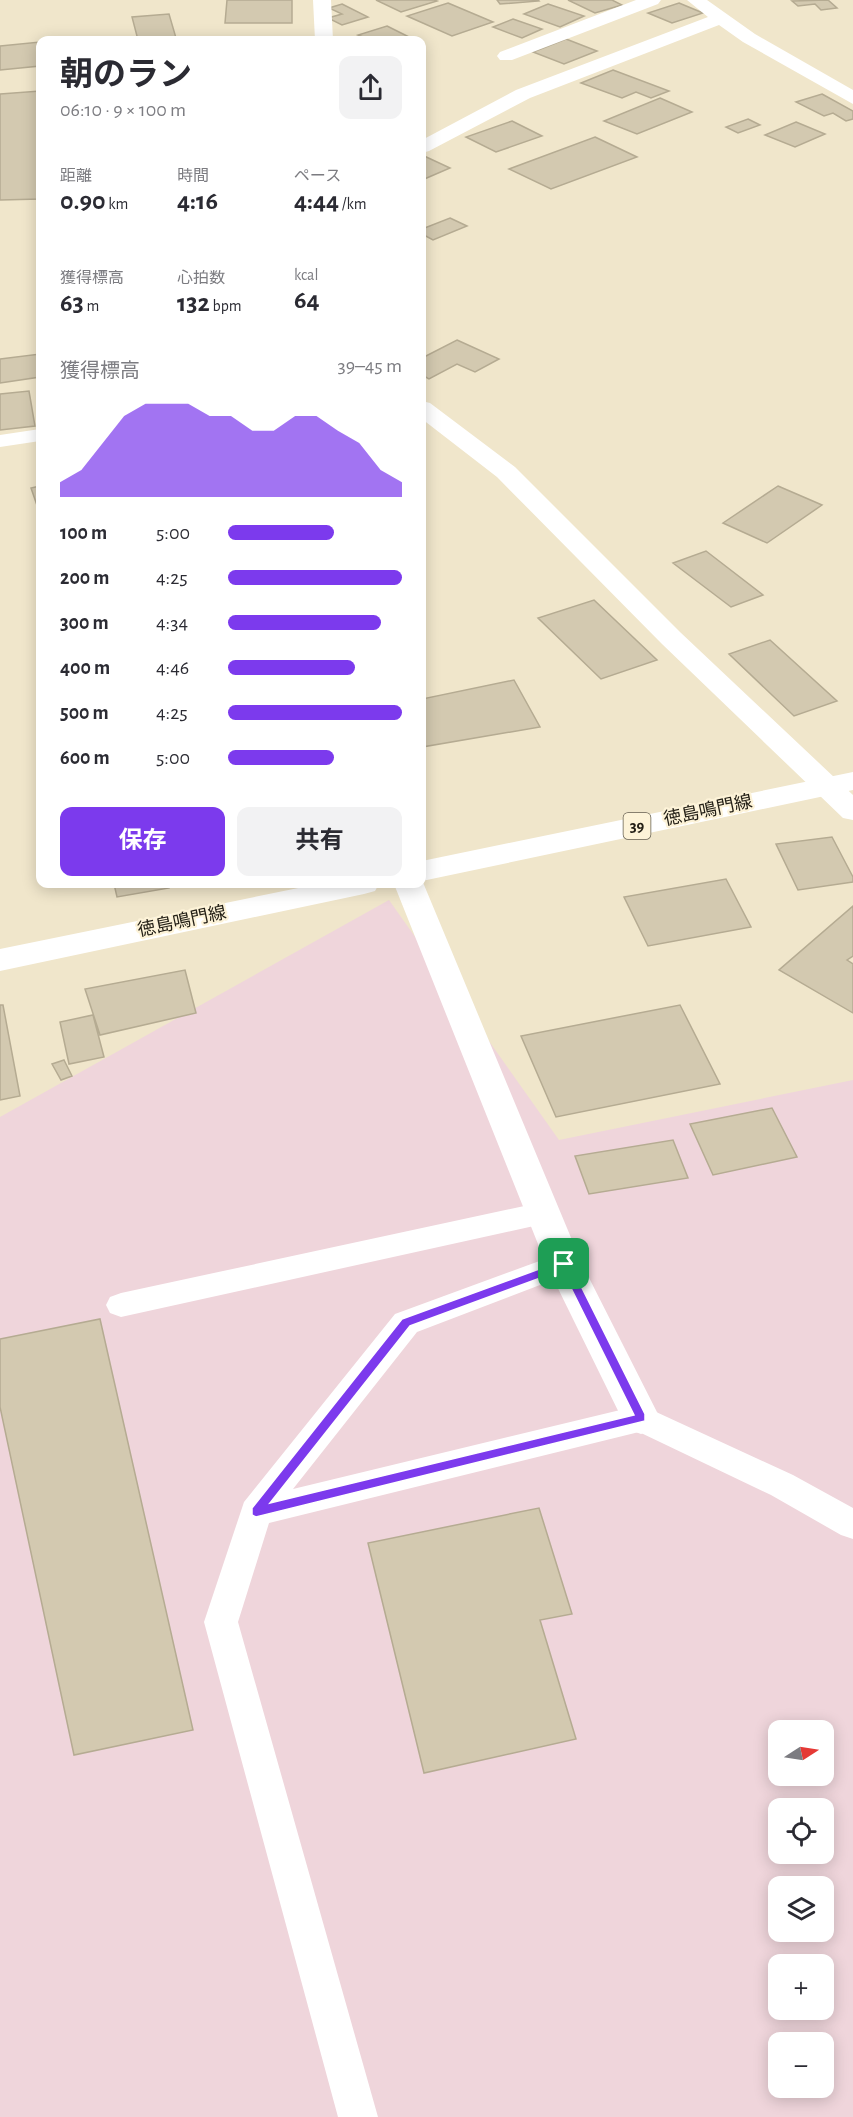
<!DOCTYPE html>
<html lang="ja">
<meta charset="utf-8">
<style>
body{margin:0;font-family:"Alegreya Sans","Noto Sans JP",sans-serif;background:#f2f2f3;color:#2b2b33;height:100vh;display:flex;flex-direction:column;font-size:22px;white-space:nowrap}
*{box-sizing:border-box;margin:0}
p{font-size:20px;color:#7c7c81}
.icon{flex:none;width:33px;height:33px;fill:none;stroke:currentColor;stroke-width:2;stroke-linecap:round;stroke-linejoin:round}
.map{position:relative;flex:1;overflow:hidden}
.drawer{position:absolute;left:36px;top:36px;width:390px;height:852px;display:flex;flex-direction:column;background:#fff;border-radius:12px;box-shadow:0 3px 15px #0003}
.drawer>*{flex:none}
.needle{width:39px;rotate:78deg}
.controls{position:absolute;left:768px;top:1720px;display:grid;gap:12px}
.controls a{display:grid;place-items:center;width:66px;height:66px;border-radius:12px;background:#fff;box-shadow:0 3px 15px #0003;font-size:30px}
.pin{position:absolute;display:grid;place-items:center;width:51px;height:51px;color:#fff;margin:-26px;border-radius:12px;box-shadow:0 3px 9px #0006}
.round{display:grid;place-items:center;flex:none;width:63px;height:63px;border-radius:12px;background:#f2f2f3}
.overview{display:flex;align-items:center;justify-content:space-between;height:102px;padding:0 24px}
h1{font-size:33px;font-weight:700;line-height:45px}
.stats{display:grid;grid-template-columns:repeat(3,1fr);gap:9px;height:102px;padding:6px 24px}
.stats div{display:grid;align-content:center}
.stats b{font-size:26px;font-weight:700}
.stats small{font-size:16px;font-weight:400}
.stats p{font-size:16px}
.chart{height:168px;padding:12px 24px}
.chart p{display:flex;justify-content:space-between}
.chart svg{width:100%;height:108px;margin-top:6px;fill:#7c3aed;opacity:.7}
.cta{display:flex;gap:12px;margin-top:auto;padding:12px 24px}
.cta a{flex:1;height:69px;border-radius:12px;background:#7c3aed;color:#fff;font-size:24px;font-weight:700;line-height:69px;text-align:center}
.cta a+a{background:#f2f2f3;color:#2b2b33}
ul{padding:0 24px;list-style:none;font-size:20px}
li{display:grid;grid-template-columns:96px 72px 1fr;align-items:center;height:45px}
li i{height:15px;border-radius:8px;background:#7c3aed}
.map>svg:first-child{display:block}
</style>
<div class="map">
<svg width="853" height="2117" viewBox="0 0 853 2117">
<rect width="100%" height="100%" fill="#f0e6cb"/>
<path fill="#efd5db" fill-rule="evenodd" d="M389,900L559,1140L853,1080V2117H0V1117ZM778,1731H824V1776H778ZM778,1809H824V1854H778ZM778,1887H824V1932H778ZM778,1965H824V2010H778ZM778,2043H824V2088H778Z"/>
<path fill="#d3c9b0" stroke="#b5ab92" stroke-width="1.5" d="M227,0H292V23H225Z
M376,0H434L437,1L401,12Z
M497,0H538L539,1L500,4Z
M568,0H612L622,5L595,13Z
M828,0L837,8L821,10L815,4L798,6L792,1Z
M448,3L493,22L452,36L407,16Z
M679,3L703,13L672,23L648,13Z
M342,4L368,17L342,25L328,18L342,14L329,8Z
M548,4L584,16L560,27L524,14Z
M169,14L176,38L138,40L132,17Z
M513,19L542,29L522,38L493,27Z
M387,26L415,40H370L358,35Z
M566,39L597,51L564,64L533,52Z
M40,42V66L0,70V46Z
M613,70L669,91L651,98L636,92L622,98L581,83Z
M40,91V199L0,200V94Z
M822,94L853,111V119L846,121L833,113L824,116L796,102Z
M660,98L692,112L637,134L604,121Z
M748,119L760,125L738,133L726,127Z
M512,121L542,136L496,152L466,137Z
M796,122L825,134L795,147L765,135Z
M595,137L637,157L551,189L509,169Z
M422,155L450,168L422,180Z
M450,218L467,226L433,240L422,234V229Z
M457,340L499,359L475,372L457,364L429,379L422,375V358Z
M40,354V377L0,383V359Z
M29,391L35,426L0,430V394Z
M40,486V514L31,488Z
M778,486L822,505L767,543L723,523Z
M706,551L763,595L731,607L673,563Z
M594,600L657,660L601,679L538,618Z
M770,640L837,701L794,716L729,654Z
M514,680L540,727L422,747V699Z
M832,837L853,877V882L798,890L776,844Z
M726,879L751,927L648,946L624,897Z
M114,884H168L169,888L117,897Z
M853,906V956L847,960L853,964V1013L779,970Z
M185,970L196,1013L100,1035L85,989Z
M0,1005H3L20,1096L0,1100Z
M680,1005L720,1084L556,1117L521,1036Z
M93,1015L104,1057L69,1064L60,1022Z
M64,1060L72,1076L61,1080L52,1064Z
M772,1108L797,1157L713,1175L690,1124Z
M673,1140L688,1178L589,1194L575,1156Z
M100,1319L193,1730L74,1755L0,1407V1339Z
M539,1508L572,1614L540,1620L576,1739L424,1773L368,1543Z"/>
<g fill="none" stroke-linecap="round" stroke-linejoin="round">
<path fill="#fff" fill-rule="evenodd" d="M40,429V441L0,447V435Z
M543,1202L553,1205L557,1213L553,1221L543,1224L121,1317L110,1313L106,1305L110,1297L121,1293Z
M564,1252L574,1256L579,1264L574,1272L417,1332L293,1489L641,1405L793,1475L853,1508V1539L841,1535L771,1495L639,1432L269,1523L238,1622L378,2117H338L204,1622L244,1502L395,1314Z"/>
<path fill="#fff" fill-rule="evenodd" d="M313,0H331L333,40H315Z
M636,0H661L658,4L512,60H500L497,56L500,52Z
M687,0H707L755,34L853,90V104L743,42L719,25L530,98L429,151L422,153V140L516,90L708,17Z
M422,401L430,403L515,467L680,632L853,795V820L843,818L662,644L497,477L422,419Z
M422,880L582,1264L660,1418L655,1429L641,1434L627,1429L546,1264L394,884H422Z"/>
<path fill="#fff" fill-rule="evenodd" d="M853,772V790L422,881V861Z
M318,884H379L375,891L364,894L0,971V949Z"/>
</g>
<path fill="#7c3aed" stroke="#fff" stroke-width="1.5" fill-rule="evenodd" d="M564,1260L570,1264L645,1414V1421L256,1517L252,1515V1508L402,1319ZM562,1270L634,1415L270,1503L410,1326Z"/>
<g text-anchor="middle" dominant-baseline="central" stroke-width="4.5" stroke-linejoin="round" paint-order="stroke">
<rect fill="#fdf3d8" stroke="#655f51" stroke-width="1.5" x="623.5" y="813" width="27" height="26" rx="4.5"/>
<g font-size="16" font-weight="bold" fill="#242017">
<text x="637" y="826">39</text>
</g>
<g font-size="18" fill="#242017" stroke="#fdf3d8">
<text transform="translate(708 811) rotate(-12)">徳島鳴門線</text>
<text transform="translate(182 922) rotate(-12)">徳島鳴門線</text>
</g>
</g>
</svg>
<div class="controls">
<a><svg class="needle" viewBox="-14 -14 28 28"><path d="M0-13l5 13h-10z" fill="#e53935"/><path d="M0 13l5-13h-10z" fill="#7c7c81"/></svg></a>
<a><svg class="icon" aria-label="locate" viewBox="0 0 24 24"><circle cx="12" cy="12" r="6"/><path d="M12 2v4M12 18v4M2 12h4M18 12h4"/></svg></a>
<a><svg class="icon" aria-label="layers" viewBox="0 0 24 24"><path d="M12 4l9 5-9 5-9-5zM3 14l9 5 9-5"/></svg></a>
<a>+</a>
<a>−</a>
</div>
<div class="pin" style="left:564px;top:1264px;background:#1e9e55"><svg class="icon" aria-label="arrive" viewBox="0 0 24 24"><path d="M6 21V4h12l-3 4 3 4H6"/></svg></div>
<section class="drawer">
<div class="overview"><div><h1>朝のラン</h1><p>06:10 · 9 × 100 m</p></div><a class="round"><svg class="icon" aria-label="share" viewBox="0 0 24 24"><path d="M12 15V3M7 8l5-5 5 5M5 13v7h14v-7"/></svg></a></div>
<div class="stats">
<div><p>距離</p><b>0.90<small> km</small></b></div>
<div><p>時間</p><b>4:16</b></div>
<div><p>ペース</p><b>4:44<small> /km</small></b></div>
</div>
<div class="stats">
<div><p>獲得標高</p><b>63<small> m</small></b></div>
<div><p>心拍数</p><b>132<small> bpm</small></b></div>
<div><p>kcal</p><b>64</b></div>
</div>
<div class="chart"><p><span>獲得標高</span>39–45 m</p>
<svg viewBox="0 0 160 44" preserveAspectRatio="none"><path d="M0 44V38L10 33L20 22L30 11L40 6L50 6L60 6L70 11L80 11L90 17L100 17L110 11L120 11L130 17L140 22L150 33L160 38V44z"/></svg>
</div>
<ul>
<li><b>100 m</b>5:00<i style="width:61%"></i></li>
<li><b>200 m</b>4:25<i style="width:100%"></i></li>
<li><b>300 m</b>4:34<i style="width:88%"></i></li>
<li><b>400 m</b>4:46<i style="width:73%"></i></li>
<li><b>500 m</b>4:25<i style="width:100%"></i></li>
<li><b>600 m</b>5:00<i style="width:61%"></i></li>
</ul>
<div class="cta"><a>保存</a><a>共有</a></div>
</section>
</div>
